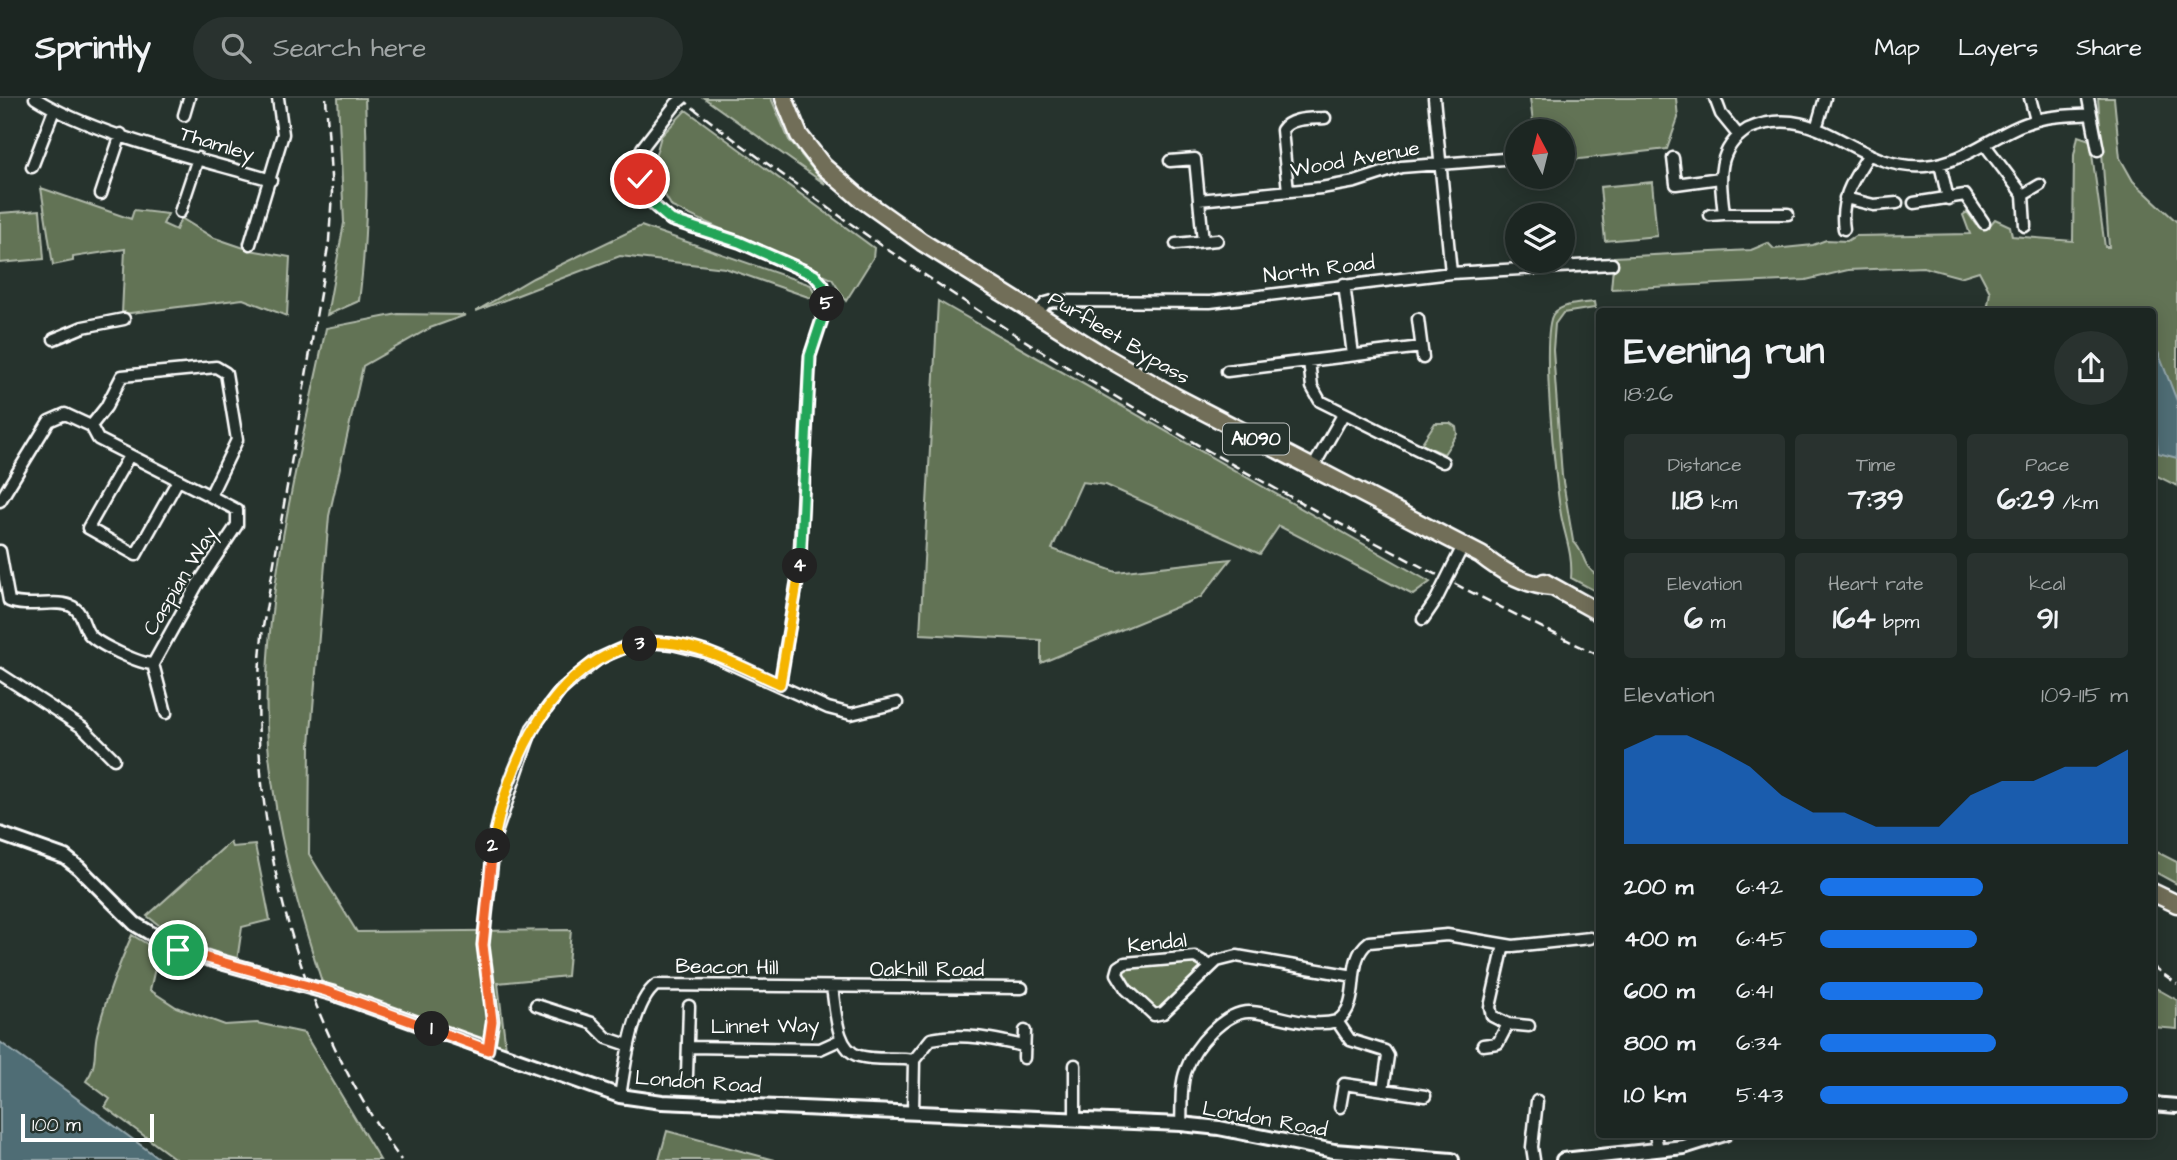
<!DOCTYPE html>
<meta charset="utf-8">
<style>
body{margin:0;font-family:"Architects Daughter",sans-serif;background:#29322f;color:#f1f3f6;height:100vh;display:flex;flex-direction:column;font-size:26px;white-space:nowrap}
*{box-sizing:border-box;margin:0}
p{font-size:23px;color:#a0a5a5}
.icon{flex:none;width:38px;height:38px;fill:none;stroke:currentColor;stroke-width:2;stroke-linecap:round;stroke-linejoin:round}
.map{position:relative;flex:1;overflow:hidden}
.side{position:absolute;left:1596px;top:210px;width:560px;height:830px;display:flex;flex-direction:column;background:#1c2622;border-radius:7px;box-shadow:0 4px 18px #0003,0 0 0 2px #3a4340}
.side>*{flex:none}
.needle{width:46px;rotate:353deg}
.buttons{position:absolute;left:1505px;top:21px;display:grid;gap:14px}
.buttons a{display:grid;place-items:center;width:70px;height:70px;border-radius:50%;background:#1c2622;box-shadow:0 4px 18px #0003,0 0 0 2px #3a4340;font-size:35px}
.scale{position:absolute;left:21px;bottom:18px;width:133px;box-sizing:border-box;padding-left:7px;border:4px solid #fff;border-top:0;font-size:19px;line-height:24px;white-space:nowrap;color:#fff;-webkit-text-stroke:5px #26332d;paint-order:stroke}
.pin{position:absolute;display:grid;place-items:center;width:60px;height:60px;color:#fff;margin:-30px;border:4px solid #fff;border-radius:50%;box-shadow:0 2px 7px #0007}
.km{position:absolute;width:35px;height:35px;margin:-18px;border-radius:50%;background:#222;color:#fff;font-size:19px;line-height:35px;text-align:center}
.round{display:grid;place-items:center;flex:none;width:74px;height:74px;border-radius:37px;background:#29322f}
.head{display:flex;align-items:center;justify-content:space-between;height:119px;padding:0 28px}
h1{font-size:38px;font-weight:700;line-height:52px}
.stats{display:grid;grid-template-columns:repeat(3,1fr);gap:10px;height:119px;padding:7px 28px}
.stats div{display:grid;align-content:center;border-radius:7px;background:#29322f;text-align:center}
.stats b{font-size:30px;font-weight:700}
.stats small{font-size:19px;font-weight:400}
.stats p{font-size:19px}
.chart{height:196px;padding:14px 28px}
.chart p{display:flex;justify-content:space-between}
.chart svg{width:100%;height:126px;margin-top:7px;fill:#1a73e8;opacity:.7}
ul{padding:0 28px;list-style:none;font-size:23px}
li{display:grid;grid-template-columns:112px 84px 1fr;align-items:center;height:52px}
li i{height:18px;border-radius:9px;background:#1a73e8}
header{display:flex;align-items:center;gap:42px;box-sizing:border-box;height:98px;padding:0 35px;background:#1c2622;border-bottom:2px solid #3a4340}
header strong{font-size:33px}
nav{display:flex;gap:38px;margin-inline-start:auto;font-size:24px}
.search{width:490px;height:63px;background:#29322f;display:flex;align-items:center;gap:18px;box-sizing:border-box;padding:0 24px;border-radius:38px;color:#a0a5a5;font-size:26px}
.map>svg:first-child{display:block}
</style>
<header>
<strong>Sprintly</strong>
<div class="search"><svg class="icon" aria-label="search" viewBox="0 0 24 24"><circle cx="10" cy="10" r="6"/><path d="M15 15l6 6"/></svg>Search here</div>
<nav><a>Map</a><a>Layers</a><a>Share</a></nav>
</header>
<div class="map">
<svg width="2177" height="1062" viewBox="0 0 2177 1062">
<rect width="100%" height="100%" fill="#26332d"/>
<filter id="ink" filterUnits="userSpaceOnUse"><feTurbulence type="fractalNoise" baseFrequency=".0143" numOctaves="2"/><feDisplacementMap in="SourceGraphic" scale="14" xChannelSelector="R" yChannelSelector="G"/><feConvolveMatrix kernelMatrix="1 2 1 2 8 2 1 2 1" color-interpolation-filters="sRGB"/></filter>
<g filter="url(#ink)">
<path fill="#627355" stroke="#b0b9aa" stroke-width="2" d="M338,0H365C368,69 368,135 359,203L327,217L344,125Z
M704,0H771L789,42L825,86Z
M1530,0H1676L1678,20L1667,51L1563,63V33H1534Z
M2098,0H2114L2120,60L2133,83L2177,124V388L2153,376L2152,214L1987,213L1990,194L1979,173L1960,179L1923,169L1848,172L1806,182L1611,191L1614,159L1751,152L1768,145L1774,151L1813,147L1826,142L1847,143L1855,138L1970,136L1963,117L1967,114L1976,126L1990,127L1995,121L2010,128L2012,138L2073,143L2074,57L2078,38L2090,42L2105,149H2109Z
M686,12L874,150L873,160L846,203L832,181L672,109L651,74L661,38Z
M1652,84L1657,138L1605,143L1600,89Z
M41,90L131,121L134,112L168,116L163,126L176,132L181,120L212,139L250,152L290,159L287,218L243,201L122,216L125,151L73,159V163L53,167Z
M40,112L44,161L0,165V115Z
M641,128L811,187L817,202L725,170L620,158L476,213L533,180Z
M938,203L1430,484L1413,497L1279,428L1260,456L1106,387L1082,384L1052,451L1116,474L1231,461L1201,499L1041,565V542L920,536Z
M1594,204L1595,210L1563,215L1555,226L1553,252L1562,378L1573,443C1586,455 1581,468 1599,479V495L1571,480C1573,456 1565,439 1561,417C1556,388 1539,231 1554,215C1564,205 1581,206 1594,204Z
M398,216L466,217L430,230L363,268L329,418L310,646L309,756L357,834L571,832L567,878L498,885L506,951L322,884C296,804 275,730 268,646C258,515 299,359 326,230Z
M1435,325H1450L1456,329L1457,336L1444,356L1421,346Z
M230,744L232,749L255,747L270,822L242,829L237,863L172,837L147,818Z
M2153,752L2177,764V786L2153,773Z
M132,837L159,853L150,892L176,909L225,927L257,925L304,935L380,1062H177L105,1009L110,1001L86,983C98,967 93,954 97,936C105,902 118,869 132,837Z
M1199,864L1203,870L1157,913L1151,911L1121,876L1124,870Z
M2152,888L2177,902V931L2153,929Z
M667,1033L775,1062H659Z"/>
<path fill="#4f6d75" stroke="#95a7ac" stroke-width="2" d="M2158,254L2177,303V360L2158,355L2153,305Z
M0,944L161,1062H0Z"/>
<g fill="none" stroke-linecap="round" stroke-linejoin="round">
<defs>
<path id="minor" d="M35,0C95,38 201,61 271,82
M1434,0L1451,175
M1715,0L1721,16L1739,38
M2030,0L2036,22
M2088,0L2098,52
M676,6L642,50L640,81L650,104L671,122L739,144L814,177L823,187L828,203L810,258L799,471L780,586
M184,17L189,0
M1818,24L1825,0
M1985,47L2023,97L2025,128
M1673,60L1676,86L1720,80
M1170,63L1195,61L1203,143
M1940,66L1948,101
M32,69L54,12
M1288,93L1282,32C1290,19 1311,21 1325,20
M101,96L121,36
M2023,97L2040,87
M1845,100L1874,107L1897,105
M1199,102L1321,90L1355,84L1401,69L1517,60
M1914,105L1965,97L1984,125
M180,114L198,60
M1788,116H1724C1720,81 1715,52 1748,31C1819,0 1856,74 1925,68C1969,64 1997,32 2037,22C2054,17 2073,18 2090,16
M1710,117L1724,116
M1844,131C1839,101 1854,80 1869,56
M250,146L283,36L278,0
M1176,146L1217,142
M1344,186L1353,257
M1037,215L1046,205L1053,203L1210,204L1451,175L1612,166
M1418,221L1423,260
M54,241L83,229L124,221
M1309,263L1312,289L1320,303L1443,364
M1227,273L1421,249
M91,328L98,341L210,398
M129,358L88,430L136,457L177,384
M1312,371L1344,315
M0,403L49,323L65,316L91,328L106,309L122,278L216,269L226,275L237,342L210,398L237,412V427L197,487L153,566C140,566 97,546 89,536C83,528 83,515 73,509C58,500 28,511 9,503L0,453
M1453,468L1463,448
M1423,521L1436,502
M153,566L166,615
M0,576L83,630L114,661
M1504,847L1490,909L1492,918L1508,926L1529,928
M1211,868L1195,859L1125,865L1119,869L1117,876L1126,891L1154,917L1163,915L1217,863L1237,858L1354,878
M832,890C836,910 835,951 859,958C876,963 896,959 914,962L913,1014
M536,907L592,925L607,940L628,947
M1337,923L1350,942L1385,953L1388,958L1383,992
M1483,947L1498,945L1508,926
M688,949L820,951L842,941
M488,952L493,923L483,847L495,738L532,630L561,592L598,561L625,549L650,544L672,546L705,554L828,610L851,616L897,605
M1024,960L1025,933
M914,962L931,941C962,934 993,941 1024,948
M687,977L689,908
M620,998C625,969 632,905 656,887L1022,890
M1340,1009L1344,986L1425,998
M1075,1020V967
M1181,1026C1182,1009 1180,987 1186,972C1194,949 1225,912 1251,914C1279,916 1309,931 1337,923C1364,905 1343,863 1369,844L1447,837L1513,848L1590,840
M1655,1036L1658,1052
M1534,1062L1532,1049L1537,1003"/>
<path id="tertiary" d="M0,736L65,759L79,770L135,826L178,852L335,896L620,998L662,1004L1181,1026L1219,1030L1334,1053L1452,1062
M2152,1006L2177,1008
M1563,1062L1684,1049L1725,1036"/>
<path id="primary" d="M784,0L799,37L823,68L860,100L922,144L1104,258L1174,298L1481,457C1501,473 1526,487 1552,489
M1544,484L1600,515
M2152,794L2177,806"/>
</defs>
<use href="#minor" stroke="#fff" stroke-width="15"/>
<use href="#tertiary" stroke="#fff" stroke-width="18"/>
<use href="#primary" stroke="#fff" stroke-width="21"/>
<use href="#minor" stroke="#26332d" stroke-width="10"/>
<use href="#tertiary" stroke="#26332d" stroke-width="12"/>
<use href="#primary" stroke="#716e59" stroke-width="16"/>
<path stroke="#fff" stroke-width="2.5" stroke-dasharray="10 5" stroke-linecap="butt" d="M326,0L332,94L329,143L263,529C242,713 293,912 401,1062
M681,0C731,41 785,78 837,116C1077,288 1334,429 1600,558
M2152,868L2177,886"/>
<defs>
<path id="minor-bridge" d="M676,6L683,0
M1436,502L1453,468"/>
</defs>
<use href="#minor-bridge" stroke="#fff" stroke-width="15" stroke-linecap="butt"/>
<use href="#minor-bridge" stroke="#26332d" stroke-width="10"/>
</g>
</g>
<g fill="none" stroke-linecap="round" stroke-linejoin="round" filter="url(#ink)">
<defs>
<path id="split-1" d="M178,852L326,893L432,931"/>
<path id="split-2" d="M432,931L488,952L492,923L483,847L493,748"/>
<path id="split-3" d="M493,748C506,668 552,563 640,546"/>
<path id="split-4" d="M640,546C687,537 738,568 780,586L800,468"/>
<path id="split-5" d="M800,468L810,258L827,206"/>
<path id="split-6" d="M640,81L650,104L671,122L739,144L814,177L823,187L827,206"/>
</defs>
<use href="#split-1" stroke="#fff" stroke-width="14"/>
<use href="#split-2" stroke="#fff" stroke-width="14"/>
<use href="#split-3" stroke="#fff" stroke-width="14"/>
<use href="#split-4" stroke="#fff" stroke-width="14"/>
<use href="#split-5" stroke="#fff" stroke-width="14"/>
<use href="#split-6" stroke="#fff" stroke-width="14"/>
<use href="#split-1" stroke="#f0652b" stroke-width="9"/>
<use href="#split-2" stroke="#f0652b" stroke-width="9"/>
<use href="#split-3" stroke="#f5b400" stroke-width="9"/>
<use href="#split-4" stroke="#f5b400" stroke-width="9"/>
<use href="#split-5" stroke="#22a559" stroke-width="9"/>
<use href="#split-6" stroke="#22a559" stroke-width="9"/>
</g>
<g text-anchor="middle" dominant-baseline="central" stroke-width="5" stroke-linejoin="round" paint-order="stroke">
<rect fill="#26332d" stroke="#bec2c0" stroke-width="2" x="1223" y="325.5" width="66" height="31" rx="5"/>
<g font-size="19" font-weight="bold" fill="#fff">
<text x="1256" y="341">A1090</text>
</g>
<g font-size="21" fill="#fff" stroke="#26332d">
<text transform="translate(217 46) rotate(17)">Thamley</text>
<text transform="translate(1355 61) rotate(-10)">Wood Avenue</text>
<text transform="translate(1319 171) rotate(-7)">North Road</text>
<text transform="translate(1119 240) rotate(31)">Purfleet Bypass</text>
<text transform="translate(180 483) rotate(-59)">Caspian Way</text>
<text transform="translate(1157 845) rotate(-6)">Kendal</text>
<text transform="translate(727 869) rotate(1)">Beacon Hill</text>
<text x="927" y="871">Oakhill Road</text>
<text transform="translate(765 928) rotate(-1)">Linnet Way</text>
<text transform="translate(698 984) rotate(4)">London Road</text>
<text transform="translate(1265 1021) rotate(10)">London Road</text>
</g>
</g>
</svg>
<div class="buttons">
<a><svg class="needle" viewBox="-14 -14 28 28"><path d="M0-13l5 13h-10z" fill="#e53935"/><path d="M0 13l5-13h-10z" fill="#a0a5a5"/></svg></a>
<a><svg class="icon" aria-label="layers" viewBox="0 0 24 24"><path d="M12 4l9 5-9 5-9-5zM3 14l9 5 9-5"/></svg></a>
</div>
<div class="scale">100 m</div>
<div class="pin" style="left:178px;top:852px;background:#1e9e55"><svg class="icon" aria-label="arrive" viewBox="0 0 24 24"><path d="M6 21V4h12l-3 4 3 4H6"/></svg></div>
<div class="pin" style="left:640px;top:81px;background:#d93025"><svg class="icon" aria-label="check" viewBox="0 0 24 24"><path d="M5 12l5 5 9-10"/></svg></div>
<b class="km" style="left:432px;top:931px">1</b>
<b class="km" style="left:493px;top:748px">2</b>
<b class="km" style="left:640px;top:546px">3</b>
<b class="km" style="left:800px;top:468px">4</b>
<b class="km" style="left:827px;top:206px">5</b>
<section class="side">
<div class="head"><div><h1>Evening run</h1><p>18:26</p></div><a class="round"><svg class="icon" aria-label="share" viewBox="0 0 24 24"><path d="M12 15V3M7 8l5-5 5 5M5 13v7h14v-7"/></svg></a></div>
<div class="stats">
<div><p>Distance</p><b>1.18<small> km</small></b></div>
<div><p>Time</p><b>7:39</b></div>
<div><p>Pace</p><b>6:29<small> /km</small></b></div>
</div>
<div class="stats">
<div><p>Elevation</p><b>6<small> m</small></b></div>
<div><p>Heart rate</p><b>164<small> bpm</small></b></div>
<div><p>kcal</p><b>91</b></div>
</div>
<div class="chart"><p><span>Elevation</span>109–115 m</p>
<svg viewBox="0 0 160 44" preserveAspectRatio="none"><path d="M0 44V11L10 6L20 6L30 11L40 17L50 27L60 33L70 33L80 38L90 38L100 38L110 27L120 22L130 22L140 17L150 17L160 11V44z"/></svg>
</div>
<ul>
<li><b>200 m</b>6:42<i style="width:53%"></i></li>
<li><b>400 m</b>6:45<i style="width:51%"></i></li>
<li><b>600 m</b>6:41<i style="width:53%"></i></li>
<li><b>800 m</b>6:34<i style="width:57%"></i></li>
<li><b>1.0 km</b>5:43<i style="width:100%"></i></li>
</ul>
</section>
</div>
